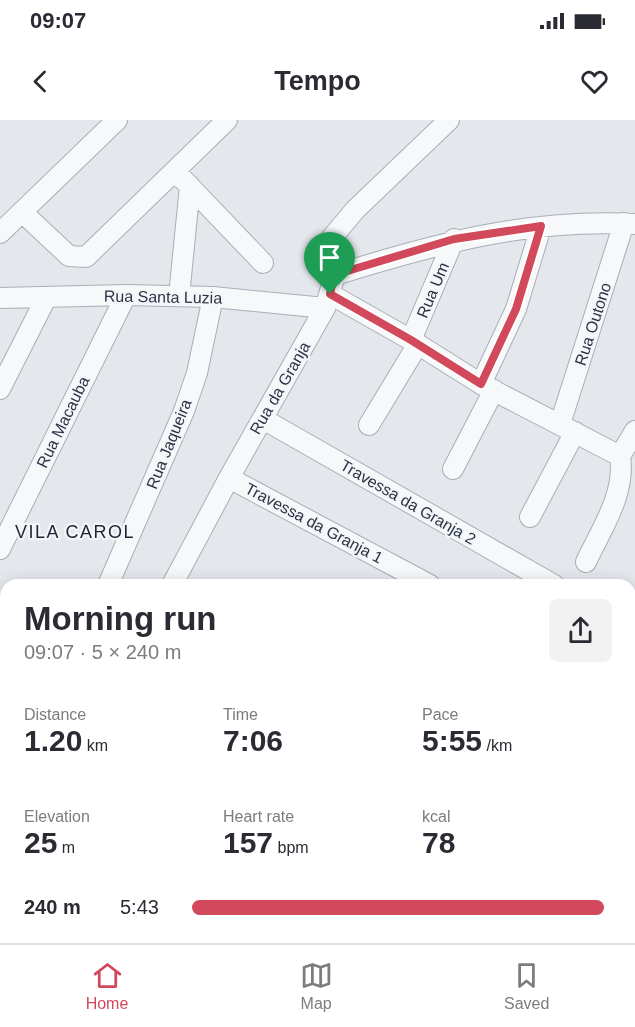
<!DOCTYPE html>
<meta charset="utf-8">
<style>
body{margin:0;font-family:Helvetica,sans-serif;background:#f2f2f3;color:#2b2b33;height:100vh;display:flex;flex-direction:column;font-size:22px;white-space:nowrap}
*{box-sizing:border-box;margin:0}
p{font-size:20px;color:#7c7c81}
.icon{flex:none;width:33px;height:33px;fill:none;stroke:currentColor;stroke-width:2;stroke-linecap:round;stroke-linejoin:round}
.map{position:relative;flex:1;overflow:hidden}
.drawer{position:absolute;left:0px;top:459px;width:636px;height:364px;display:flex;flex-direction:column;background:#fff;border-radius:18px 18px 0 0;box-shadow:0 3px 15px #0003}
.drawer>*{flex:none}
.pin{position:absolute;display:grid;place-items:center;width:51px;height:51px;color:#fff;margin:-62px -26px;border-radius:50% 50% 50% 0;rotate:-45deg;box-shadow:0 0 6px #0007}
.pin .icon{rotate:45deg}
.round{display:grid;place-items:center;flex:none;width:63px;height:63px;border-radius:9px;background:#f2f2f3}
.headline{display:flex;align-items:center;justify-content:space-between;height:102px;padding:0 24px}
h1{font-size:33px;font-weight:800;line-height:45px}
.metrics{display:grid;grid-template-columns:repeat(3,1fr);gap:9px;height:102px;padding:6px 24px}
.metrics div{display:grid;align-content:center}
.metrics b{font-size:30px;font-weight:800}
.metrics small{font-size:16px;font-weight:400}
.metrics p{font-size:16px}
ul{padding:0 24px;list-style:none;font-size:20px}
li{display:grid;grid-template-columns:96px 72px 1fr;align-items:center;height:45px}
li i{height:15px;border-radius:8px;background:#d1495b}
.status{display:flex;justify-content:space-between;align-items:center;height:42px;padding:0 30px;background:#fff;direction:ltr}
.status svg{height:16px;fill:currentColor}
header{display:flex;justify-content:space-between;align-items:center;height:78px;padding:0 24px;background:#fff;font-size:27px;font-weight:800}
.tab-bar{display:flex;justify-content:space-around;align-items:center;height:84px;border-top:2px solid #e1e1e2;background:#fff;font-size:16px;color:#7c7c81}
.tab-bar a{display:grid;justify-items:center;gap:3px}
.tab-bar .selected{color:#d1495b}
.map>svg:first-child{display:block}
</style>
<div class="status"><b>09:07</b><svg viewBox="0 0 49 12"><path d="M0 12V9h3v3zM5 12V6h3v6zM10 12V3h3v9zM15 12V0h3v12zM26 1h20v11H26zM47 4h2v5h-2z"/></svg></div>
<header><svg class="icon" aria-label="back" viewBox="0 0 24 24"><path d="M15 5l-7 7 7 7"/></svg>Tempo<svg class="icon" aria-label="heart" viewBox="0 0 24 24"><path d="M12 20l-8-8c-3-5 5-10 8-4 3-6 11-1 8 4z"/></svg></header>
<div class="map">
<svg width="635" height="823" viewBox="0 0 635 823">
<rect width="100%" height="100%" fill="#e4e7ec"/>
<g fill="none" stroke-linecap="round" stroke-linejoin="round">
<defs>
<path id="minor" d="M175,51L263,143
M22,92L69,136L86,137L227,0
M0,113L117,0
M335,155C435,124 529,98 635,104
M330,174L411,220L481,264L620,336
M179,176L190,66
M0,178L126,175L213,177L325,188
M411,220L454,119
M481,264L516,189L541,107
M0,269L46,178
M263,299L554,465
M560,304L624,103
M369,305L418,224
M620,336L635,311
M453,349L494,270
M229,358L430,465
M530,397L575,312
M0,429L126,175
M586,442C602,408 626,373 620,336
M108,465L184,291L197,253L213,177
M172,465L229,358L325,188L335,155L328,132L330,120L355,90L449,0
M630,571L635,574
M0,704L6,691
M52,823L54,818"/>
<path id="major" d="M0,744L6,732
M170,818L180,823"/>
</defs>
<use href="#minor" stroke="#a9aeb7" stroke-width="22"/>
<use href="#major" stroke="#a3abb8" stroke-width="28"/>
<use href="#minor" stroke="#f7f8fa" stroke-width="20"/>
<use href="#major" stroke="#fff" stroke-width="26"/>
</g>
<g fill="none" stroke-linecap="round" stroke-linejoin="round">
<defs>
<path id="route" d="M541,106L516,189L481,264L411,220L330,174L334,155L454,119Z"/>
</defs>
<use href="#route" stroke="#fff" stroke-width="12"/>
<use href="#route" stroke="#d1495b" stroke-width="8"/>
</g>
<g text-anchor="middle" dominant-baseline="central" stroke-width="4.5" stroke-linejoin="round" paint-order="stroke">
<g font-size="16" fill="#2b3445" stroke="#f4f6f9">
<text transform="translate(433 170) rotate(-67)">Rua Um</text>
<text transform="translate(163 177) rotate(1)">Rua Santa Luzia</text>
<text transform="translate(593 204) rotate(-72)">Rua Outono</text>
<text transform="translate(280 268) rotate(-60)">Rua da Granja</text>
<text transform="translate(63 302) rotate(-64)">Rua Macauba</text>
<text transform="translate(169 324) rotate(-68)">Rua Jaqueira</text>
<text transform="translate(408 382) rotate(30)">Travessa da Granja 2</text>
<text transform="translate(314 403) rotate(28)">Travessa da Granja 1</text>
</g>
<g font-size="18" letter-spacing="1.5" fill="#1d2536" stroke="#f4f6f9">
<text x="75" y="412">VILA CAROL</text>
</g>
</g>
</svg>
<div class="pin" style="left:330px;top:174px;background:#1e9e55"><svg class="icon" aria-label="arrive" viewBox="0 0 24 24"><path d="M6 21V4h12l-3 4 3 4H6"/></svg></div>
<section class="drawer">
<div class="headline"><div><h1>Morning run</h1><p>09:07 · 5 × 240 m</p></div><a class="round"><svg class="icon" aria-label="share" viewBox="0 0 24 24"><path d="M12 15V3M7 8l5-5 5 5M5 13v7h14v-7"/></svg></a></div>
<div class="metrics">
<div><p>Distance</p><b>1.20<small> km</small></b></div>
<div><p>Time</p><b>7:06</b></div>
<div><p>Pace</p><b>5:55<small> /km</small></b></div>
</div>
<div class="metrics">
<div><p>Elevation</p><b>25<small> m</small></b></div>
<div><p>Heart rate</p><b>157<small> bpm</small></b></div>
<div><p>kcal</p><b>78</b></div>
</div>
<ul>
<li><b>240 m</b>5:43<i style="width:98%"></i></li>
</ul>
</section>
</div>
<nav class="tab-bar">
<a class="selected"><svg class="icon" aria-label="home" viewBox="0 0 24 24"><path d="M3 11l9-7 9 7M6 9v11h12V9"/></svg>Home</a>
<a><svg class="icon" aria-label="map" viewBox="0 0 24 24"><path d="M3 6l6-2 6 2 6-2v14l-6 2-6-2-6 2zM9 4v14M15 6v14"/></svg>Map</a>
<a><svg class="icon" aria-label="saved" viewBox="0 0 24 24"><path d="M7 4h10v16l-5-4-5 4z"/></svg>Saved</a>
</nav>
